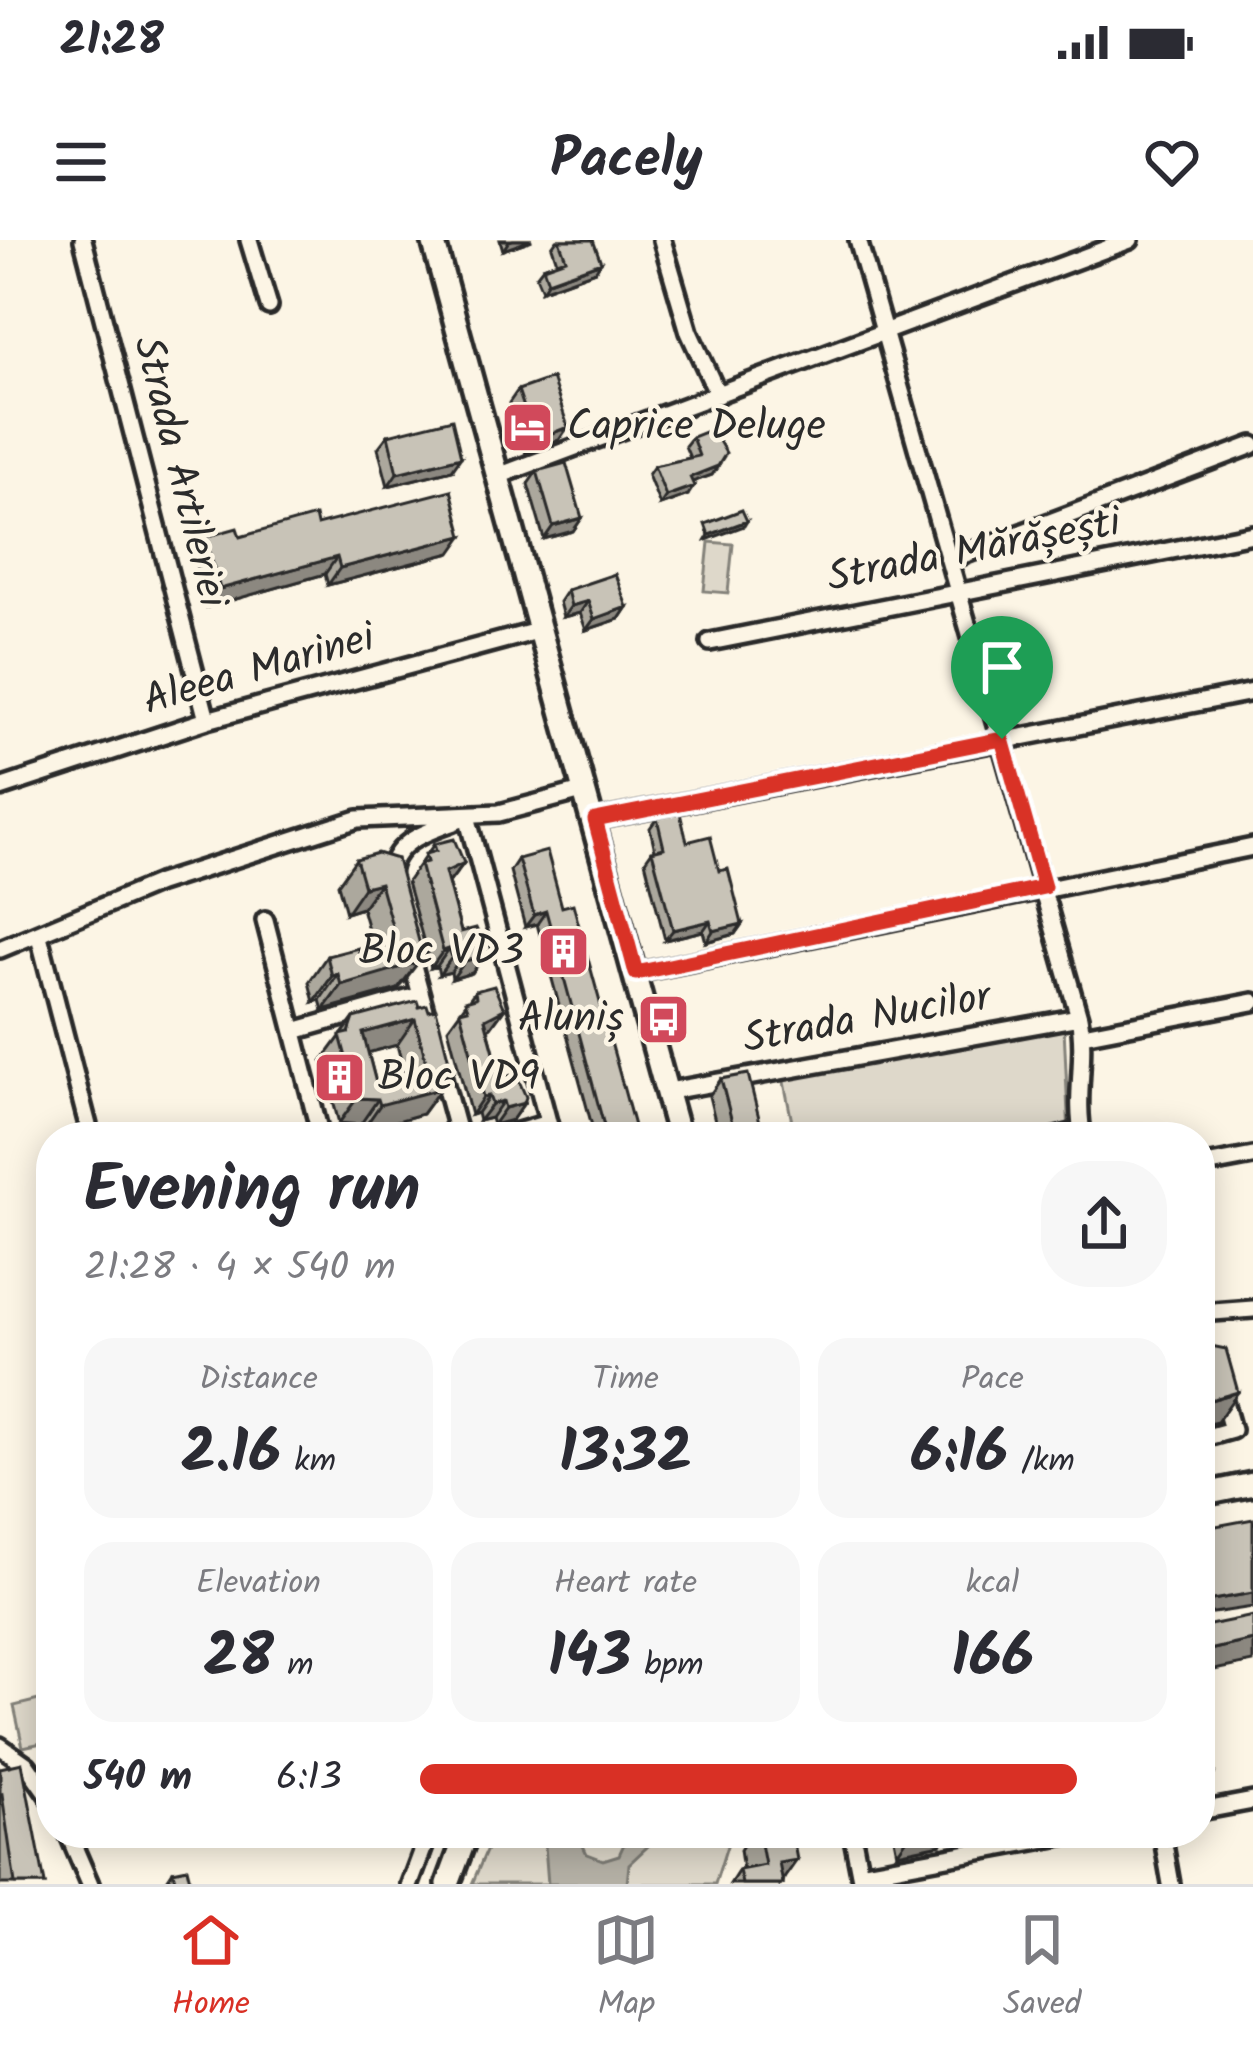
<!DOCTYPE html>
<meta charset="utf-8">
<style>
body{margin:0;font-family:Kalam,sans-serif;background:#f7f7f7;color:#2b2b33;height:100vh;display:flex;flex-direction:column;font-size:45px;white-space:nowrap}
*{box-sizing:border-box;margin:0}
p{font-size:39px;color:#7c7c81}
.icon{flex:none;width:66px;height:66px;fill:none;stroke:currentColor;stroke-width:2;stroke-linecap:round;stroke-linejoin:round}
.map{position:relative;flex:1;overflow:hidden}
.side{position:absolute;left:36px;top:882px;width:1179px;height:726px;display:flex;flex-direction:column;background:#fff;border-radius:48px;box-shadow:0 6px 30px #0003}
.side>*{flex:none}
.pin{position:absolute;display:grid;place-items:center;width:102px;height:102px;color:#fff;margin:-123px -51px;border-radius:50% 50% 50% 0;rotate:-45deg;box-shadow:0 0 12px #0007}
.pin .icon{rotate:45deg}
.round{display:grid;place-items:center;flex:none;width:126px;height:126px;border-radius:48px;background:#f7f7f7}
.summary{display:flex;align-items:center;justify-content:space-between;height:204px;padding:0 48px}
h1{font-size:66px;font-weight:700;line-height:90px}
.figures{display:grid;grid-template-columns:repeat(3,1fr);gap:18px;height:204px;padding:12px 48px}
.figures div{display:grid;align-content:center;border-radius:30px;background:#f7f7f7;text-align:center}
.figures b{font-size:60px;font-weight:700}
.figures small{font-size:33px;font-weight:400}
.figures p{font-size:33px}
ul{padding:0 48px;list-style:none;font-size:39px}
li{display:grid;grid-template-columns:192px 144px 1fr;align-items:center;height:90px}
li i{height:30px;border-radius:15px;background:#d93025}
.status{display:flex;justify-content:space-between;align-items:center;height:84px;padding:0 60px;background:#fff;direction:ltr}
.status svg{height:33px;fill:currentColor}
header{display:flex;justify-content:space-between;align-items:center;height:156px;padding:0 48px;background:#fff;font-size:54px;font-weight:700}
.menu{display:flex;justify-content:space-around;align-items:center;height:168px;border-top:3px solid #e1e1e2;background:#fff;font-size:33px;color:#7c7c81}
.menu a{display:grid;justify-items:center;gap:6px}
.menu .on{color:#d93025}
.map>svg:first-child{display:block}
</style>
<div class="status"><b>21:28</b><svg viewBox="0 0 49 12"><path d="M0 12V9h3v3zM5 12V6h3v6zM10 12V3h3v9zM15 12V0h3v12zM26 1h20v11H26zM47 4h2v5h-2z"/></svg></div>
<header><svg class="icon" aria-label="menu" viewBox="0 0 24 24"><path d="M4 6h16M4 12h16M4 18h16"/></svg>Pacely<svg class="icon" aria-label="heart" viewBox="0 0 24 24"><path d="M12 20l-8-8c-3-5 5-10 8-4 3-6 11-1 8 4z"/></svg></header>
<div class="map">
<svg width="1253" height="1644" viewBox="0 0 1253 1644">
<rect width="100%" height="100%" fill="#fcf5e5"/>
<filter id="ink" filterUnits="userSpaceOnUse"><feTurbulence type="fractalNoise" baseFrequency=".00833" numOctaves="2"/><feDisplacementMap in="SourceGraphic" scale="24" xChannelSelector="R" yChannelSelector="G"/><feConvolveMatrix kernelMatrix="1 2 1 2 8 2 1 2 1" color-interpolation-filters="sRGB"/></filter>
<g filter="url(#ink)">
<path fill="#ded8ca" stroke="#84827a" stroke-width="3" d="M709,302L733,304L728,353L704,351Z
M1064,787L1069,897H795L783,837Z
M51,1457V1501L23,1507L14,1466Z
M494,1593H731L715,1644H472Z"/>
<path fill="#b4b0a5" stroke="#7d7b74" stroke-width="3" d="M544,1593H577L587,1614L603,1620L619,1615L629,1593H662L629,1624L627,1644H548Z"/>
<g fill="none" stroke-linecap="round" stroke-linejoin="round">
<defs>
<path id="minor" d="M83,0L207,480
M249,0L269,66
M662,0L689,92L718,155
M858,0L1079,777C1087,817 1074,857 1083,897
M498,236L1130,0
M950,320L1253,205
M710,402L1253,294
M0,548L207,480L541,390
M467,576L552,897
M595,580L1253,452
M390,636C392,598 435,590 464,578
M265,680L321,897
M39,696L91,897
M0,709L159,643L358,579L499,573L586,550
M409,711L428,781
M636,733L1253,607
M294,791L421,755
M1083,795L1253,762
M440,827L459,897
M669,851L1079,777
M501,897L548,883
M1200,926L1253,916
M1200,1073L1253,1069
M1200,1127L1214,1126L1232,1190L1200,1199
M0,1506L27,1525L51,1559
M1200,1571L1253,1561
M68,1593L90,1644
M852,1593L862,1644
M1162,1593L1171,1644
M860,1633L1078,1593
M410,1644L429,1593"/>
<path id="major" d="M433,0L679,897
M1200,1255L1253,1244
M1200,1280L1253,1270
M448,1644L467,1593"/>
</defs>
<use href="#minor" stroke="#2b2b2b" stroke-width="24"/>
<use href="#major" stroke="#2b2b2b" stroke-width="30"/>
<use href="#minor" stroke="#fcf5e5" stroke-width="15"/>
<use href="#major" stroke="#fcf5e5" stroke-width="21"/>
</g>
<path fill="#aca89d" stroke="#2b2b2b" stroke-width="3" fill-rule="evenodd" d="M500,0H532L503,10Z
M557,0H593L595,31L542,50L536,36L543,27L557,22L552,7Z
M518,150L559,200L526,213L509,163Z
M388,195L452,230L388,246L378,208Z
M692,197L718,226L712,235L692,242L688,255L660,265L648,235L654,226L690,218L685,206Z
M537,231L582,278L573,291L544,299L528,244Z
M317,285L451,313L328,345L325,334L208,367L193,314L205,297H240Z
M567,350L627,367L619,379L586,390L580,373L563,377L559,362Z
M657,578L687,602L719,631L742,684L735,694L706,702L703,691L665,700L645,621L652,611L655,610L650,588Z
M434,604L464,623L451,640L448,642L461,692L484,716L472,733L452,739L451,732L439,735L437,726L431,728L407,642Z
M356,619H397L405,742L398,749L323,770L320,760L314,762L309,742L327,716L361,722L376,718L362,668L346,673L338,644Z
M518,619L562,667L637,897H595L537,684L525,687L510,631Z
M475,751L504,769L491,787L488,789L501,838L524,863L512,880L493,885L491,878L479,881L477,873L471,875L448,788Z
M419,767L452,833L422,874L362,891L360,885L339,883L322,821L354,778ZM397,805L405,835L376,843L368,812Z
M721,839L756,897H719L709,856Z
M0,1528L45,1644H0Z
M751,1593H792L783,1644H730L739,1630H743L740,1610Z
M878,1593H948L941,1604L897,1613L893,1593L878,1596Z
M173,1631L191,1644H168L167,1640Z"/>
<path fill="#8c8880" stroke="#2b2b2b" stroke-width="3" d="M513,0H532L503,10L509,1Z
M601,22L595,31L542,50L548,41Z
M568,187L559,200L526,213L535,200Z
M461,217L452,230L388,246L397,233Z
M718,226L712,235L684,245L690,237Z
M694,246L688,255L660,265L666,256Z
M582,278L573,291L544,299L553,286Z
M747,281L744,286L706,300L709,295Z
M463,296L451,313L328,345L340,328Z
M337,317L325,334L208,367L220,349Z
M588,361L580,373L563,377L571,366Z
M627,367L619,379L586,390L594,379Z
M464,623L451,640L433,650L445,632Z
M380,643L362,668L346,673L364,647Z
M546,671L537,684L525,687L534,675Z
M710,681L703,691L665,700L673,690Z
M742,684L735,694L706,702L713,691Z
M449,709L437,726L431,728L443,711Z
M463,714L451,732L439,735L452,717Z
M423,716L398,749L323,770L341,745Z
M484,716L472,733L452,739L465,721Z
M338,734L320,760L314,762L332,736Z
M504,769L491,787L473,797L485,779Z
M415,779L397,805L345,819L363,793Z
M452,833L422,874L362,891L380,865Z
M489,856L477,873L471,875L483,857Z
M357,858L378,859L360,885L339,883Z
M503,861L491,878L479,881L492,864Z
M524,863L512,880L493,885L505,868Z
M762,890L756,897H741L743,894Z
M1238,1152L1217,1182L1200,1186V1163Z
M1253,1353V1367L1200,1375V1362Z
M1253,1400V1422L1200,1433V1412Z
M1214,1534L1200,1554V1538Z
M911,1593H948L941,1604L897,1613Z
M973,1593H992L969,1599Z
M797,1620L780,1644L779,1623Z"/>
<path fill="#c8c3b7" stroke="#2b2b2b" stroke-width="3" fill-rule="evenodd" d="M559,0H593L601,22L548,41L543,27L566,19Z
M552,138L568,187L535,200L518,150Z
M452,179L461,217L397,233L388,195Z
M712,189L726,213L718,226L690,237L694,246L666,256L654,226L699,216L692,197Z
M566,223L582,278L553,286L537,231Z
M451,250L463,296L340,328L337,317L220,349L205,297L237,288L240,297L315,276L317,285Z
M742,270L747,281L709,295L705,284Z
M615,334L627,367L594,379L588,361L571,366L567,350Z
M680,573L687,602L710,596L719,631L728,629L742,684L713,691L710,681L673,690L652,611L664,608L657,578Z
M454,599L464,623L445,632L461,692L476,688L486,710L484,716L465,721L463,714L452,717L449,709L443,711L420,624L427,622L425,614L436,611L434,604Z
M547,611L562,667L573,664L637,897H607L546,671L534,675L518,619Z
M377,613L397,619L423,716L415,718L416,723L341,745L338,734L332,736L327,716L358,708L361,722L399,711L380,643L364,647L356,619Z
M494,746L504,769L485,779L501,838L516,834L526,857L524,863L505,868L503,861L492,864L489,856L483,857L460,771L468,769L465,761L476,758L475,751Z
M417,761L419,767L427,765L429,771L436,769L452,833L445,835L440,849L380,865L378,859L357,858L340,795L349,793L354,778ZM415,779L428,829L376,843L363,793Z
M748,834L762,890L743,894L732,882L721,839Z
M1068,883L1071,896L1046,897L1044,889Z
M1206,1105L1226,1109L1238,1152L1200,1163V1107Z
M1253,1279V1353L1200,1362V1289Z
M1253,1376V1400L1200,1412V1387Z
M1200,1491L1214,1534L1200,1538Z
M22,1523L45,1644H15L2,1554L0,1555V1528Z
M759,1593H792L797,1620L779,1623L783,1644H742L739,1630L765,1625Z
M187,1628L191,1644H176L173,1631Z"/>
</g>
<g fill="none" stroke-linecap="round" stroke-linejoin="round" filter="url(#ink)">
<defs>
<path id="route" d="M1002,499L1044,647L636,733L595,580Z"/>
</defs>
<use href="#route" stroke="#fff" stroke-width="24"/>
<use href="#route" stroke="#d93025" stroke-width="15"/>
</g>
<defs>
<symbol id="hotel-square" viewBox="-11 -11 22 22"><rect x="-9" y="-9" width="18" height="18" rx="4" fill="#d1495b" stroke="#fcf5e5"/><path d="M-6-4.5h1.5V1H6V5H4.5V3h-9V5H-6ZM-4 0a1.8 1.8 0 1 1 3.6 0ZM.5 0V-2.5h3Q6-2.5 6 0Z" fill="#fff"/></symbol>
<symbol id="building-square" viewBox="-11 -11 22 22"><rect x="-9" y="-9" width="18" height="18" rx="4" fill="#d1495b" stroke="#fcf5e5"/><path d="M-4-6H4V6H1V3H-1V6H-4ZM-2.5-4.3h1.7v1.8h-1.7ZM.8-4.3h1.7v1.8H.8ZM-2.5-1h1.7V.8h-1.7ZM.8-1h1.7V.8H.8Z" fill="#fff"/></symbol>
<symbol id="bus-square" viewBox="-11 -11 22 22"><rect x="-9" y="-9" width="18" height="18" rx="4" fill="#d1495b" stroke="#fcf5e5"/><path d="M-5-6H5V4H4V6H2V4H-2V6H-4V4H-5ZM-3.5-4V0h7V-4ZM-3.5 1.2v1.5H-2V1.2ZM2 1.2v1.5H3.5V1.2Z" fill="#fff"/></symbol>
</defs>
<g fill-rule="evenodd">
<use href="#hotel-square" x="498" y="158" width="59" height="59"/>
<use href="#building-square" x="534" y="682" width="59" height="59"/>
<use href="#bus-square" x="634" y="750" width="59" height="59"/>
<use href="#building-square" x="310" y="808" width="59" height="59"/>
</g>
<g text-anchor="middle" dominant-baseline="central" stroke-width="9" stroke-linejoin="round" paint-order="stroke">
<g font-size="42" fill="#2b2b2b" stroke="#fcf5e5" text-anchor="start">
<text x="567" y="187">Caprice Deluge</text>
<text x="524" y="712" text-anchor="end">Bloc VD3</text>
<text x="624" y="779" text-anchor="end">Aluniș</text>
<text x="378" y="838">Bloc VD9</text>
</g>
<g font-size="42" fill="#2b2b2b" stroke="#fcf5e5">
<text transform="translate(179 232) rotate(76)">Strada Artileriei</text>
<text transform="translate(974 311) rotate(-11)">Strada Mărășești</text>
<text transform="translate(259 430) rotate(-16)">Aleea Marinei</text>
<text transform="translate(867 779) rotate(-10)">Strada Nucilor</text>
</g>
</g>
</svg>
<div class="pin" style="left:1002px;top:499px;background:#1e9e55"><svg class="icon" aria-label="arrive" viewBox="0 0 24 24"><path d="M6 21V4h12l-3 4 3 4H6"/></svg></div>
<section class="side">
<div class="summary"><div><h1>Evening run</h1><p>21:28 · 4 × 540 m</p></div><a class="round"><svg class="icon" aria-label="share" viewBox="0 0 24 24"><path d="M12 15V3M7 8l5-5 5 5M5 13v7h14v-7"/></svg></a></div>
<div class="figures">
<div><p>Distance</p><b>2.16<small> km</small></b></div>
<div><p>Time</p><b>13:32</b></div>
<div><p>Pace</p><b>6:16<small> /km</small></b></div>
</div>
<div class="figures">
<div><p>Elevation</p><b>28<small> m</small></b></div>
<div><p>Heart rate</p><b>143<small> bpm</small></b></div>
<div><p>kcal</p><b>166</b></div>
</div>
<ul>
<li><b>540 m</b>6:13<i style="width:88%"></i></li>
</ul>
</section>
</div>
<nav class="menu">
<a class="on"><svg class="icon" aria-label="home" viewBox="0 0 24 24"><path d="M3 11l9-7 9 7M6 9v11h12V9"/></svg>Home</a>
<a><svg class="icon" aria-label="map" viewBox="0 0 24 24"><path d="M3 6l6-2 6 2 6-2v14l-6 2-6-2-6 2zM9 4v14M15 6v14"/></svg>Map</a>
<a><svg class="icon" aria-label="saved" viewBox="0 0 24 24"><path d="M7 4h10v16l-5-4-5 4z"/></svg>Saved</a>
</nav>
